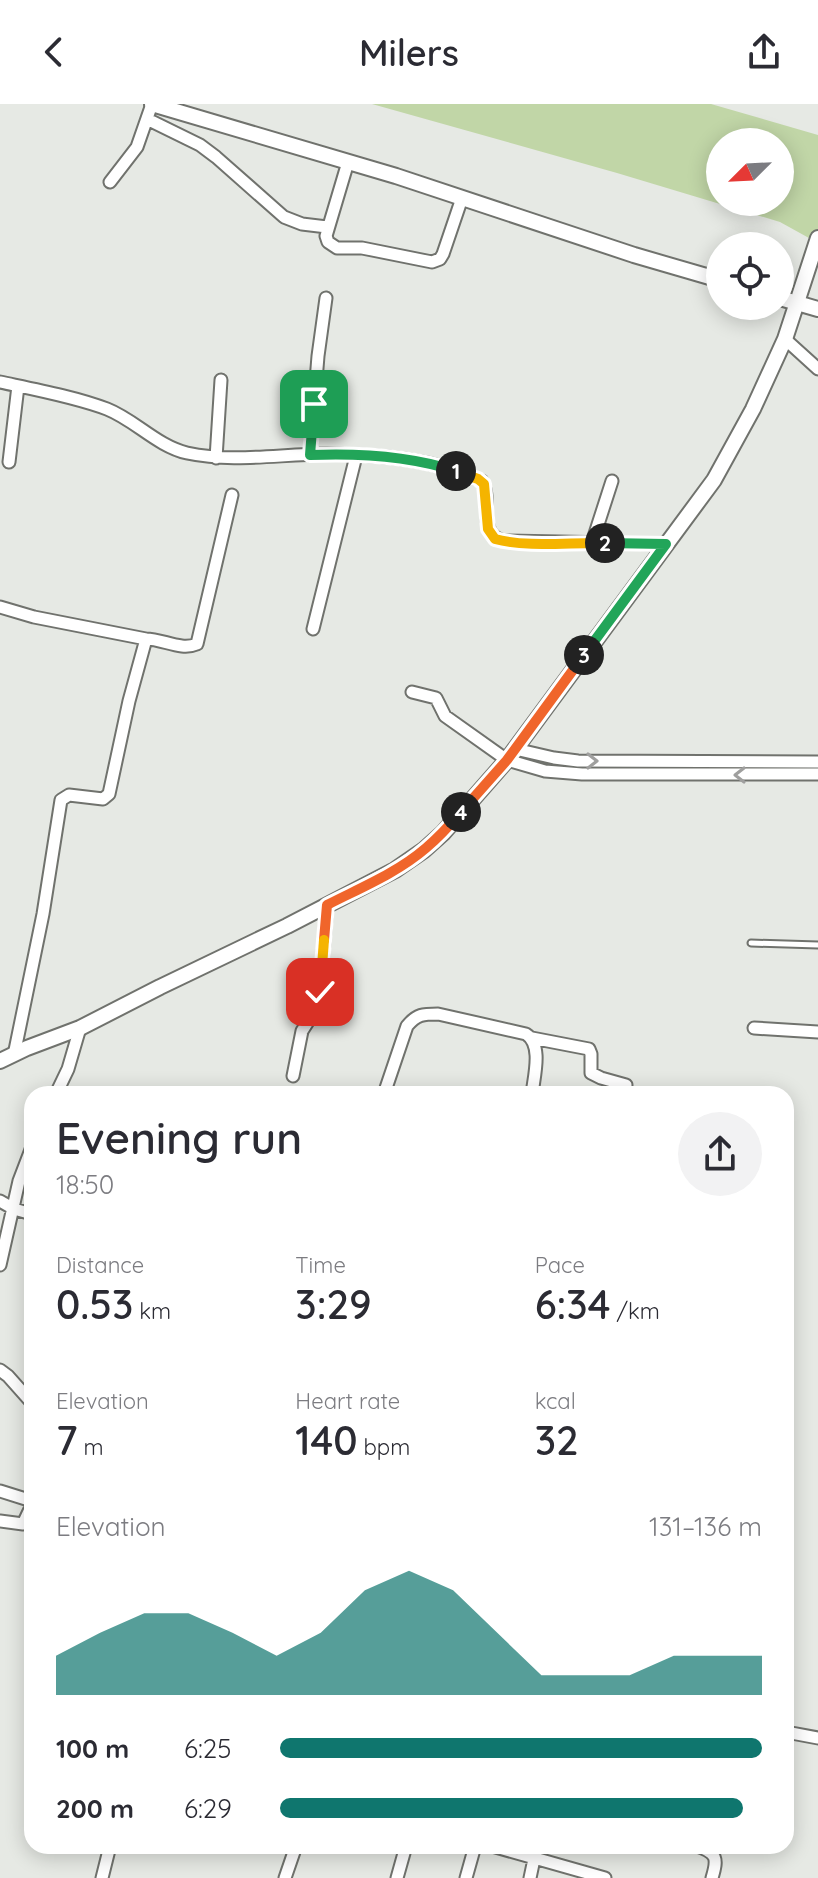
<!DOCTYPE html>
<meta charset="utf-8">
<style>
body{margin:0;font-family:Quicksand,sans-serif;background:#f2f2f3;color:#2b2b33;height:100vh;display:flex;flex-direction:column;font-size:30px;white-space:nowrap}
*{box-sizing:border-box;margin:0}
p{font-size:26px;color:#7c7c81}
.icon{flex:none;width:44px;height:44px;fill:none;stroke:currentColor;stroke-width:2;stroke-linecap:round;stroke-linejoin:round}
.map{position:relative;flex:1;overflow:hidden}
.side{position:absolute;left:24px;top:982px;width:770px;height:768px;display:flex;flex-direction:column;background:#fff;border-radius:24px;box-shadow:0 4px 20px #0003}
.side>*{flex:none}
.needle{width:52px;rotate:246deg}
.controls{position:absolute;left:706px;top:24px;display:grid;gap:16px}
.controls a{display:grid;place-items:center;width:88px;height:88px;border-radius:50%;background:#fff;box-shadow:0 4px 20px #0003;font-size:40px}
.pin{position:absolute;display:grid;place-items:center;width:68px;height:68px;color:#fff;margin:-34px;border-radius:16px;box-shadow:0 4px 12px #0006}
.km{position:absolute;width:40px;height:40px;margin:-20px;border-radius:50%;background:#222;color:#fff;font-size:22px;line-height:40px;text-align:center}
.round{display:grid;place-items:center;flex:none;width:84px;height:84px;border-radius:42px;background:#f2f2f3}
.overview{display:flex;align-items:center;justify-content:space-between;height:136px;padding:0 32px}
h1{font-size:44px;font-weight:600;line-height:60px}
.figures{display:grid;grid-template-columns:repeat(3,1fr);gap:12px;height:136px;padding:8px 32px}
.figures div{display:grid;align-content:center}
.figures b{font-size:40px;font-weight:600}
.figures small{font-size:22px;font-weight:400}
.figures p{font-size:22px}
.chart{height:224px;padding:16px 32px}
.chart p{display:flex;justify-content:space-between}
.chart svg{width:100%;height:144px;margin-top:8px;fill:#0f766e;opacity:.7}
ul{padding:0 32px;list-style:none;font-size:26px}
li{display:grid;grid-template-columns:128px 96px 1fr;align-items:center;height:60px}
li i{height:20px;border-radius:10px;background:#0f766e}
header{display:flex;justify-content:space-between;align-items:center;height:104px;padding:0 32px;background:#fff;font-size:36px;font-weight:600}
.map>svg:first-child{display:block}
</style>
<header><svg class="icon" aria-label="back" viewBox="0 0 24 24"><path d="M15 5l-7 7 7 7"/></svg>Milers<svg class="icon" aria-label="share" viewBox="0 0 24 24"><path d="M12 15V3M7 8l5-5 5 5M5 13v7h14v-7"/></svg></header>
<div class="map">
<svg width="818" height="1774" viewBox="0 0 818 1774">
<rect width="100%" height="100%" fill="#e6e9e4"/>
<path fill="#c1d6a7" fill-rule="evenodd" d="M372,0H711L818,31V139L780,118L617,69ZM720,38H780V98H720Z"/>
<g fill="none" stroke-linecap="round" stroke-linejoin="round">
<defs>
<path id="service" d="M751,839L818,841"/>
<path id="minor" d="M147,15L200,41L216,53L284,113L302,120L327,123
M348,58L326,132L328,138L337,144H362L432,158L440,155L443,150L462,94
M110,78L137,43L152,0
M785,235L818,265
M0,278C33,285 76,293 107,305C135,316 157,342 187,349C234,359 279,350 327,350C379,351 433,354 482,377C493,397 476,430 504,437L666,440
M310,351L318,252L326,194
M216,354L221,276
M9,358L18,282
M592,439L612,377
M0,503L34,513L146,535
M313,525L356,352
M412,588L436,594L445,612L507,656L545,667L582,670H818
M515,645L554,654L578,657L818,658
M754,924L818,928
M532,934L589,945L591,950V969L601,974L626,981
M14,951L43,810L61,696L69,691L103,695L109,690L129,597L146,535C163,535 181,547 197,540L232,391
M293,972L302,927L316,905L320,888L327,801
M56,990L68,965L80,924
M384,990L407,922C417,910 423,910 438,910L526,930C543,941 534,972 532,990
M0,1097L14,1105L32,1110
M0,1161L19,1077L32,1043
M0,1266L8,1272L32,1299
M0,1387L32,1397
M0,1417L23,1420L32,1401
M786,1628L818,1634
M492,1742L605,1774
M697,1742C717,1749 718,1754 712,1774
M102,1774L110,1742
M285,1774L296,1742
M397,1774L406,1742
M466,1774L475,1742
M530,1774L534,1755"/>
<path id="tertiary" d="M152,0L396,72L634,151L720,176
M780,194L818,205
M0,957L27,944L80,924L160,883L287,822L395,766L424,746L443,729L507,656L714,376L753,305L785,235L818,134"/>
</defs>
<use href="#service" stroke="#70726d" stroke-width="9"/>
<use href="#minor" stroke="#70726d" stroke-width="15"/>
<use href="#tertiary" stroke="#70726d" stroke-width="18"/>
<use href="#service" stroke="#fff" stroke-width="5"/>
<use href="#minor" stroke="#fff" stroke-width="11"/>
<use href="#tertiary" stroke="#fff" stroke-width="14"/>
</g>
<defs><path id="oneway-chevron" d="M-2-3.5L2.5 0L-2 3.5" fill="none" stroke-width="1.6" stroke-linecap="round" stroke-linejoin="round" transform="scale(2)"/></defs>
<g stroke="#9f9f9e">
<use href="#oneway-chevron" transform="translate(592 657)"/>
<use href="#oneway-chevron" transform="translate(740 671) rotate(180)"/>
</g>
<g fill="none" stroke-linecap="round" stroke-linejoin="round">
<defs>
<path id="split-1" d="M314,300L310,351C358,349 410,352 456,367"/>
<path id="split-2" d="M456,367L478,375L484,380L488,425L495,435C528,444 571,438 605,439"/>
<path id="split-3" d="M584,551L666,440L605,439"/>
<path id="split-4" d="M461,708L507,656L584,551"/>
<path id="split-5" d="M324,836L327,801C360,784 397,769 426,744C439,733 450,721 461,708"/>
<path id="split-6" d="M320,888L324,836"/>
</defs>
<use href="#split-1" stroke="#fff" stroke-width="16"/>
<use href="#split-2" stroke="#fff" stroke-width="16"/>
<use href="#split-3" stroke="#fff" stroke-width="16"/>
<use href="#split-4" stroke="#fff" stroke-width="16"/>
<use href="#split-5" stroke="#fff" stroke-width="16"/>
<use href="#split-6" stroke="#fff" stroke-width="16"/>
<use href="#split-1" stroke="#22a559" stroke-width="10"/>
<use href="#split-2" stroke="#f5b400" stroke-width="10"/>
<use href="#split-3" stroke="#22a559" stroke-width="10"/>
<use href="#split-4" stroke="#f0652b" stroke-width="10"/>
<use href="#split-5" stroke="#f0652b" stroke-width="10"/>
<use href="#split-6" stroke="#f5b400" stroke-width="10"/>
</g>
</svg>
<div class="controls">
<a><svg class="needle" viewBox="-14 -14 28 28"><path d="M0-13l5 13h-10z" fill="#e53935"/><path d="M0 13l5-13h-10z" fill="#7c7c81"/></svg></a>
<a><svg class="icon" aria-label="locate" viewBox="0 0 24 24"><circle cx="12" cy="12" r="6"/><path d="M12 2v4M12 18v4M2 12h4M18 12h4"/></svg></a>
</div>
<div class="pin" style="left:314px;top:300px;background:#1e9e55"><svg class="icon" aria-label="arrive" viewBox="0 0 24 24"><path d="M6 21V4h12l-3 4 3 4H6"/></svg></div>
<div class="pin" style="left:320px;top:888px;background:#d93025"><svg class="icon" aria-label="check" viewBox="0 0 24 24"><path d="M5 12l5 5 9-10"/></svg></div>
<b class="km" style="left:456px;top:367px">1</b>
<b class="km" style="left:605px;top:439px">2</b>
<b class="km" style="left:584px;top:551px">3</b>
<b class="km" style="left:461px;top:708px">4</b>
<section class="side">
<div class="overview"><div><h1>Evening run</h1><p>18:50</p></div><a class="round"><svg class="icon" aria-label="share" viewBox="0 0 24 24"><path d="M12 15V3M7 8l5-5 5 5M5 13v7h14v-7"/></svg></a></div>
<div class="figures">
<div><p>Distance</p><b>0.53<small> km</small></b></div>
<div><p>Time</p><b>3:29</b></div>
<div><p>Pace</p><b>6:34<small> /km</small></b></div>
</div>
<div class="figures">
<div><p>Elevation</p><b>7<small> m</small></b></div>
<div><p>Heart rate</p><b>140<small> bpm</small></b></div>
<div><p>kcal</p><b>32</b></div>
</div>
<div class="chart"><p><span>Elevation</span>131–136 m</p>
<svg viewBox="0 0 160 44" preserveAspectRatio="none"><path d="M0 44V32L10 25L20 19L30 19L40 25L50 32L60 25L70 12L80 6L90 12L100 25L110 38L120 38L130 38L140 32L150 32L160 32V44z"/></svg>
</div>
<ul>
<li><b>100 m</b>6:25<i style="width:100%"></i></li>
<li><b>200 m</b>6:29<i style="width:96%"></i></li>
</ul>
</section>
</div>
